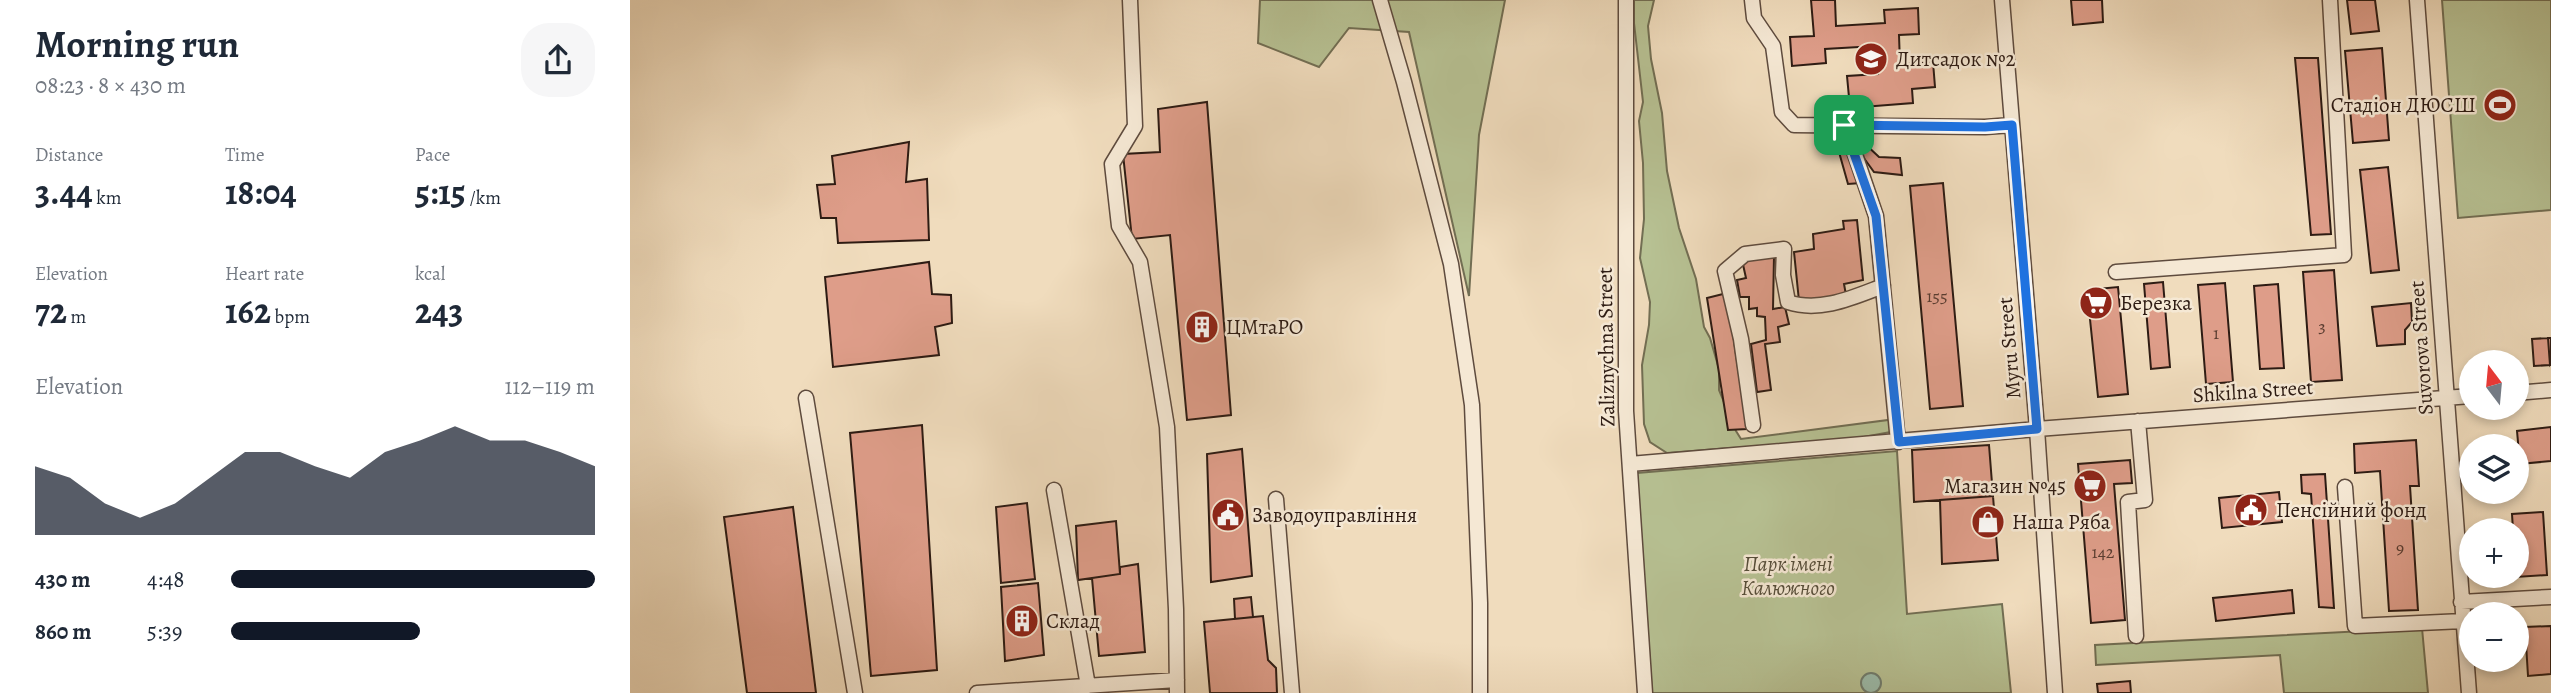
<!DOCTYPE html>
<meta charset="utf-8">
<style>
body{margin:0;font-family:Alegreya,serif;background:#f6f6f7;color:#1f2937;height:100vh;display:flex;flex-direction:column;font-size:26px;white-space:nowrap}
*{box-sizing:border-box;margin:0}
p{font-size:23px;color:#747a83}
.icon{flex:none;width:38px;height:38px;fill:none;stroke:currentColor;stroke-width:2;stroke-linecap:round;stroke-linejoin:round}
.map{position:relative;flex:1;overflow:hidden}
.drawer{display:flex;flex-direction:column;background:#fff;width:630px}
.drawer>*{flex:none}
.needle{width:46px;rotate:344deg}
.fabs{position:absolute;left:1829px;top:350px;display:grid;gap:14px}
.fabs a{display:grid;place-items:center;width:70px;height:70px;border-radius:50%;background:#fff;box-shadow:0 4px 10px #0003;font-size:35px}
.pin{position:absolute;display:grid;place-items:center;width:60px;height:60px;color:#fff;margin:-30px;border-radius:14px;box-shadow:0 4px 10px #0006}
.round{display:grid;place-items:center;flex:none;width:74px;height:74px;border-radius:28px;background:#f6f6f7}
.overview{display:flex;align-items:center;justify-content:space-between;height:119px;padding:0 35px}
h1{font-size:38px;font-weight:700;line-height:52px}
.metrics{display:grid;grid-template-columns:repeat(3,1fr);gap:10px;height:119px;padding:7px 35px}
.metrics div{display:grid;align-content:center}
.metrics b{font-size:35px;font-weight:700}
.metrics small{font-size:19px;font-weight:400}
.metrics p{font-size:19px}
.chart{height:196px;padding:14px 35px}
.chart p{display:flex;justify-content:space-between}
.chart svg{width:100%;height:126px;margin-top:7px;fill:#111827;opacity:.7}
ul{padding:0 35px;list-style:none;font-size:23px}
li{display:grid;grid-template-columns:112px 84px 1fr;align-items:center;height:52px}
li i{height:18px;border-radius:9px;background:#111827}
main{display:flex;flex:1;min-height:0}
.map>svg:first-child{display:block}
</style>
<main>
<section class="drawer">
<div class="overview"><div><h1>Morning run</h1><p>08:23 · 8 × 430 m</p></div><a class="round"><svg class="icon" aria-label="share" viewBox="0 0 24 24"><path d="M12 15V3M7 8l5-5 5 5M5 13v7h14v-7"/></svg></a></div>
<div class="metrics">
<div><p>Distance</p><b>3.44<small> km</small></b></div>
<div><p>Time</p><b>18:04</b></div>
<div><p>Pace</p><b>5:15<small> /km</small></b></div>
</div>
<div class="metrics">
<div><p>Elevation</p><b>72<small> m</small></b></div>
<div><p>Heart rate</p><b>162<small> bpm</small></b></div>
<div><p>kcal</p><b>243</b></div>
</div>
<div class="chart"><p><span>Elevation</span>112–119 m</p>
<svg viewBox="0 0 160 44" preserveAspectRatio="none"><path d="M0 44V20L10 24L20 33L30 38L40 33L50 24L60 15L70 15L80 20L90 24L100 15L110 11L120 6L130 11L140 11L150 15L160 20V44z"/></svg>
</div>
<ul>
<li><b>430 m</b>4:48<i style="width:100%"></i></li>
<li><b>860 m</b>5:39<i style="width:52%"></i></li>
</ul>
</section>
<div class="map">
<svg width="1921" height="693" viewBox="0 0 1921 693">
<rect width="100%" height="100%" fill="#f0dcbd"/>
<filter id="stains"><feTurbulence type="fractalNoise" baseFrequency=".00286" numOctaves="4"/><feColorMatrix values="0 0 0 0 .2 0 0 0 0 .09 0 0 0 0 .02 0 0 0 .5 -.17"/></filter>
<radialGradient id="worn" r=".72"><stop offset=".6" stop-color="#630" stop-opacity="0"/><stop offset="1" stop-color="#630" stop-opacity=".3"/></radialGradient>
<path fill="#b7c193" stroke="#726e53" stroke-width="2" d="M630,0H875L849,135L839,296L779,32L719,28L689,67L628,43Z
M1004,0H1024L1018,26L1021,59L1032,113L1037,171L1049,228L1066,279L1074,327L1080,338L1089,369V390L1106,431L1111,439L1266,419V431L1185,446L1100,448L1037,453L1020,442L1014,424L1012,365L1019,325L1020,302L1010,258L1014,219L1013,163L1009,121L1013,102L1004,23Z
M1812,0H1921V210L1828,218Z
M1267,451L1277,614L1372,604L1381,693H1022L1007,473Z
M1792,628L1798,693H1654L1650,655L1466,665L1465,645Z"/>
<path fill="#9bbcab" stroke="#6f7c6e" stroke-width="2" d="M1231 683a10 10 0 1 1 20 0a10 10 0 1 1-20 0Z"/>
<path fill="#de9d89" stroke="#2d1b13" stroke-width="2" d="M1181,0H1205L1206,26L1255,23L1254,10L1288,8L1289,34L1269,35L1270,64L1303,62L1305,87L1282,89L1283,103L1220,108L1217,76L1248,74L1246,46L1195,49L1196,63L1162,66L1160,37L1184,36Z
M1441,0H1472L1473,22L1443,25Z
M1717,0H1745L1749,31L1721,34Z
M1752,48L1759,140L1723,143L1715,51Z
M1665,58H1688L1701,234L1681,235Z
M577,102L601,415L557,420L540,235L502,239L493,154L530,152L528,109Z
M279,142L276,182L297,179L299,240L208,243L206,218H191L187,185L205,184L202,156Z
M1233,142L1249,157L1270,158L1272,175L1244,172L1228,150Z
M1221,150L1231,183L1218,184L1209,152Z
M1758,167L1769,270L1741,273L1730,170Z
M1313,183L1333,406L1300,409L1280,186Z
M1227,220L1233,280L1214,284L1216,295L1169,301L1164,252L1184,249L1183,234L1214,229L1213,221Z
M1144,256L1143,309L1155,307L1159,324L1148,327L1150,342L1135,344L1141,390L1127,392L1121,344L1136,340L1135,317L1127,316V308L1119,309V297H1110L1107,280L1116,278L1112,260Z
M299,262L302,294L321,295L322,323L305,327L309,355L203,367L195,277Z
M1704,270L1712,380L1681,382L1673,272Z
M1533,282L1540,367L1521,369L1514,284Z
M1595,283L1603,382L1576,384L1568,285Z
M1648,284L1654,368L1630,369L1624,286Z
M1488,287L1498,394L1468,397L1457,290Z
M1097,293L1117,429L1098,430L1077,298Z
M1781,303L1782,322L1775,330V344L1747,346L1742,307Z
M1918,338L1920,365L1904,366L1902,339Z
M1918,338H1921V364L1920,365Z
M292,425L307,670L241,676L220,433Z
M1921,427V461L1890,464L1887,431Z
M1786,440L1789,486H1780L1788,610L1759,611L1750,471L1725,473L1724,444Z
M1359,445L1363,496L1284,502L1282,450Z
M612,449L622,576L581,582L577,454Z
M1500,460L1502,483L1484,484L1495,620L1461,623L1448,464Z
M1695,474L1704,608L1689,607L1681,494L1672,493L1671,475Z
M1649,492L1652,522L1592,528L1589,498Z
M1363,496L1368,560L1312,564L1310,500Z
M397,503L405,579L371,583L366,507Z
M163,507L186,693H117L94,517Z
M1913,512L1917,575L1886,577V530H1883L1882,514Z
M486,521L490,574L448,580L446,526Z
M508,564L515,652L469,656L462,578L490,574V567Z
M408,583L414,655L375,661L371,587Z
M1662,590L1664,613L1586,621L1583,598Z
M621,597L623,617L605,619L604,599Z
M633,616L638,660L646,668L647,693H580L574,622Z
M1921,626V674L1898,676L1895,627Z
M1500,681L1501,693H1468L1467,684Z"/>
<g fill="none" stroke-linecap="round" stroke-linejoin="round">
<defs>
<path id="minor" d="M500,0L505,126L482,164L489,226L510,262L537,427L546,609L547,693
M750,0L774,82L821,264L842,405L850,603V693
M996,0V411L1015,693
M1122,0L1124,18L1143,46L1152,112L1164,125L1355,127L1382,125
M1372,0L1407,429L1425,693
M1787,0L1839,693
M1215,125L1246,216L1268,442
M1486,272L1714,255L1700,0
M1886,393L1921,390
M176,398L225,693
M1123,425L1111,339L1095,271L1115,254L1154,249L1153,275L1158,302C1190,313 1224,297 1253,286
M1000,464L1407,429L1841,396
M1715,487L1725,626L1833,621
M424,490L458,686
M646,499L662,693
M1831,602L1921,597
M1506,636L1498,502L1515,500L1508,421
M347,693L547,680"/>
</defs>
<use href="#minor" stroke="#5e4b3e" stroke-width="17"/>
<use href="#minor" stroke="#f5e8d4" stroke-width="14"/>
</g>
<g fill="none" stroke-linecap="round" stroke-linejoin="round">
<defs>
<path id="route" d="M1214,125L1355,127L1382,125L1407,429L1269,442L1246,216Z"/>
</defs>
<use href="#route" stroke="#fff" stroke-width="14"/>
<use href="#route" stroke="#1a73e8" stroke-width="9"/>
</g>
<defs>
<symbol id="school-disc" viewBox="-11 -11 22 22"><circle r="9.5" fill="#8f2418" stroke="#f5e8d4"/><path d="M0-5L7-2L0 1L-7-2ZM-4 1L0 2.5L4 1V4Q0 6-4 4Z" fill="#fff"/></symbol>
<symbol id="stadium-disc" viewBox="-11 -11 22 22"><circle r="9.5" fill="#8f2418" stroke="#f5e8d4"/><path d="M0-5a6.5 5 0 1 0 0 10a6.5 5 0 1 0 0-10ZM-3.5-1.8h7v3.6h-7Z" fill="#fff"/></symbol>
<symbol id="supermarket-disc" viewBox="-11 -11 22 22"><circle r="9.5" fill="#8f2418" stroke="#f5e8d4"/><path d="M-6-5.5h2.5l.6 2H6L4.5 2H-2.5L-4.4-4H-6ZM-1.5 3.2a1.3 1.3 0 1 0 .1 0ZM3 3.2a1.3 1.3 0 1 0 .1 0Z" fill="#fff"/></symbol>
<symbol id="building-disc" viewBox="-11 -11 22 22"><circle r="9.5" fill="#8f2418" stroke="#f5e8d4"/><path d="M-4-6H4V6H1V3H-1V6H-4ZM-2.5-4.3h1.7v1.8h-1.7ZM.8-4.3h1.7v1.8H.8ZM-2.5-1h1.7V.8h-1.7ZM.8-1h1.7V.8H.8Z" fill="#fff"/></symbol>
<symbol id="civic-disc" viewBox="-11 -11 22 22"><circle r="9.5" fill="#8f2418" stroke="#f5e8d4"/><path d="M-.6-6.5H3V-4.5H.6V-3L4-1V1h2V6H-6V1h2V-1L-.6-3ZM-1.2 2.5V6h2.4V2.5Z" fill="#fff"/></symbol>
<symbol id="shop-disc" viewBox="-11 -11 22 22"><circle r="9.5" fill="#8f2418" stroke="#f5e8d4"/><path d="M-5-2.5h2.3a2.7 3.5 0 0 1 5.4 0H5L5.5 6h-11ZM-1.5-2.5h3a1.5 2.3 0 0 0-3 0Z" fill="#fff"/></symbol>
</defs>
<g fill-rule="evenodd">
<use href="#school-disc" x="1222" y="40" width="38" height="38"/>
<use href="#stadium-disc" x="1851" y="86" width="38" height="38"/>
<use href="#supermarket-disc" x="1447" y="284" width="38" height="38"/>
<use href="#building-disc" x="553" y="308" width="38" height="38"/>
<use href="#supermarket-disc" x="1441" y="467" width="38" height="38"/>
<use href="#civic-disc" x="1602" y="491" width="38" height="38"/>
<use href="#civic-disc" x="579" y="496" width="38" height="38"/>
<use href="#shop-disc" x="1339" y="503" width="38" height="38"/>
<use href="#building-disc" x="373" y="602" width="38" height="38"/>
</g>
<g text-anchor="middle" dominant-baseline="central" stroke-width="5" stroke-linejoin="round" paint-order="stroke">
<g font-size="18" fill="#593c30">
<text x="1307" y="296">155</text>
<text x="1692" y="326">3</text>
<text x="1586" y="333">1</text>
<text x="1770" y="548">9</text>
<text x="1473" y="552">142</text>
</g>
<g font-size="21" fill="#2d1b13" stroke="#f5e8d4" text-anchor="start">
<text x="1266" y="59">Дитсадок №2</text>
<text x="1846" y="105" text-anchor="end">Стадіон ДЮСШ</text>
<text x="1490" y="303">Березка</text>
<text x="596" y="327">ЦМтаРО</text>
<text x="1436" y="486" text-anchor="end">Магазин №45</text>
<text x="1646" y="510">Пенсійний фонд</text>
<text x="622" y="515">Заводоуправління</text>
<text x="1382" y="522">Наша Ряба</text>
<text x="416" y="621">Склад</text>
</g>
<g font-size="21" fill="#2d1b13" stroke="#f5e8d4">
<text transform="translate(976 347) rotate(-91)">Zaliznychna Street</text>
<text transform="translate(1379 348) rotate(-95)">Myru Street</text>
<text transform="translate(1791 348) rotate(-94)">Suvorova Street</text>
<text transform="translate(1623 391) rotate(-4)">Shkilna Street</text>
</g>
<g font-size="21" font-style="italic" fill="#564d39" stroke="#f5e8d4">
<text x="1158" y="564">Парк імені<tspan x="1158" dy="24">Калюжного</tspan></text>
</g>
</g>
<rect width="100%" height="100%" filter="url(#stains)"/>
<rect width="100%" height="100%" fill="url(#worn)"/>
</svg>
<div class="fabs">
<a><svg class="needle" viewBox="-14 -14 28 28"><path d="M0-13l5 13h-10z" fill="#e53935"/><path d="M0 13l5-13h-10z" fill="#747a83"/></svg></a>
<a><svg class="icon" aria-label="layers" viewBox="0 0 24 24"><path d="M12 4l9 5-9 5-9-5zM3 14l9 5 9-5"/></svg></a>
<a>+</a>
<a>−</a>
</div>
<div class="pin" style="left:1214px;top:125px;background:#1e9e55"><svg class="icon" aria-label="arrive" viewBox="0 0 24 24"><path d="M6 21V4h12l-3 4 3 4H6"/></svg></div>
</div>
</main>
